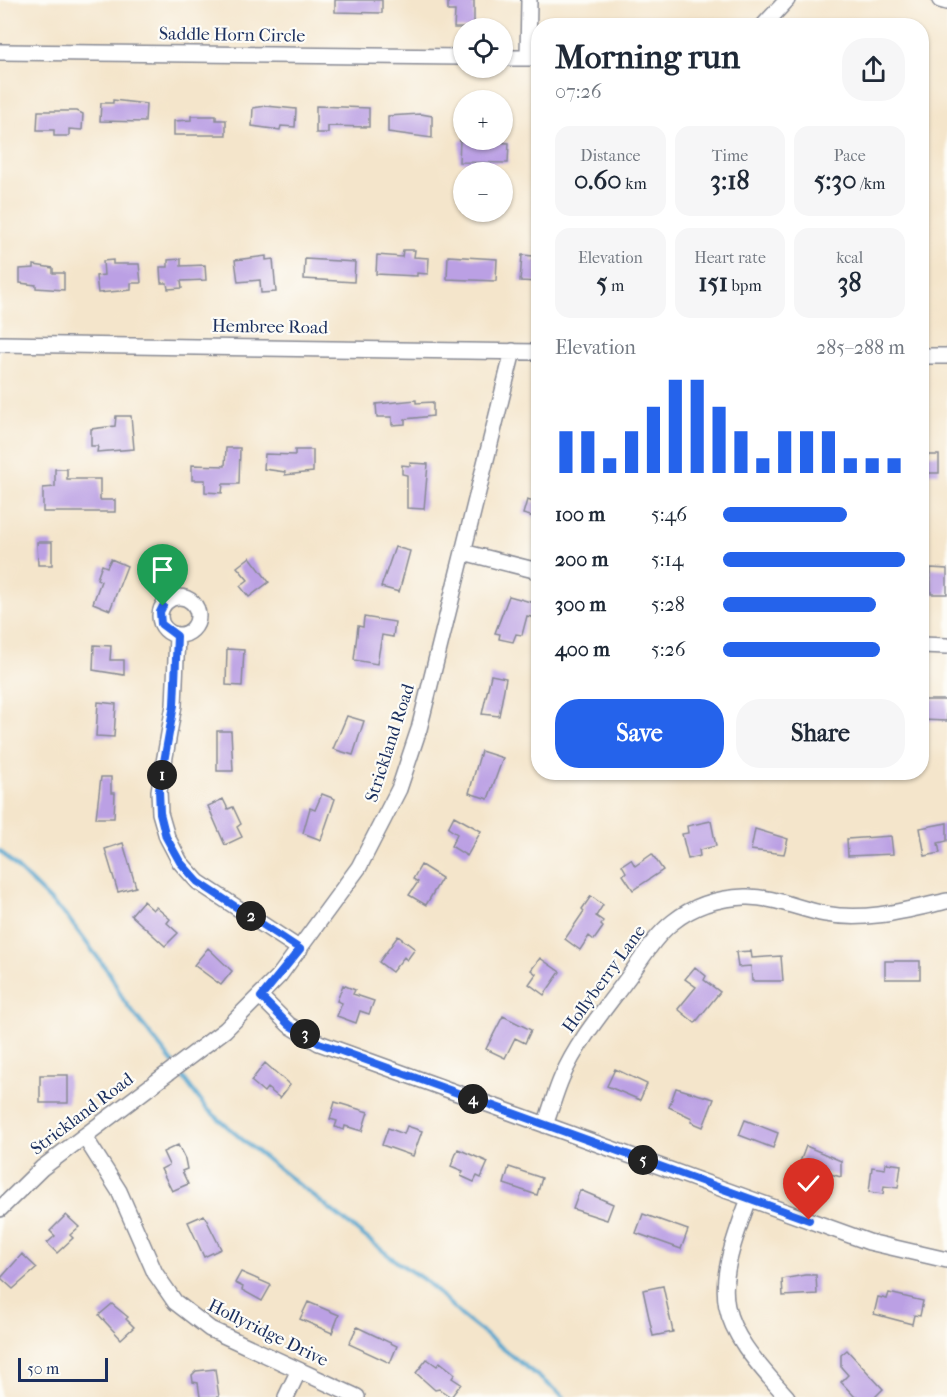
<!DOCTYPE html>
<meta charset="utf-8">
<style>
body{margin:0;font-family:"IM FELL French Canon",serif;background:#f6f6f7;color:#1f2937;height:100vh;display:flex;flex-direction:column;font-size:22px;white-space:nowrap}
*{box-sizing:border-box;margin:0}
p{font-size:20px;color:#747a83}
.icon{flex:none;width:33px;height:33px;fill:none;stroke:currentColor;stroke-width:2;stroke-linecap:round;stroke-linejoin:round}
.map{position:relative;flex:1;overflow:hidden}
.side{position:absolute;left:531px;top:18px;width:398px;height:762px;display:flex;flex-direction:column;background:#fff;border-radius:24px;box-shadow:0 2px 4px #0004}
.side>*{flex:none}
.buttons{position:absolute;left:453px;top:18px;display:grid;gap:12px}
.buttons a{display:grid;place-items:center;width:60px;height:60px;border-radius:50%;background:#fff;box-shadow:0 2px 4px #0004;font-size:30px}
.scale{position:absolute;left:18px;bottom:15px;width:90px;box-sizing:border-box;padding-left:6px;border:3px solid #1b2f5e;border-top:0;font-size:16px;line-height:21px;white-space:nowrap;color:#1b2f5e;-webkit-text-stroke:4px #fdfcf7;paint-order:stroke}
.pin{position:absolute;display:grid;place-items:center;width:51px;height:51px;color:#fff;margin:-62px -26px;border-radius:50% 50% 50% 0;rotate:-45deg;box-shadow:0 0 6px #0007}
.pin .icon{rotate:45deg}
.km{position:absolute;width:30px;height:30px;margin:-15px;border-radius:50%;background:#222;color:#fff;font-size:16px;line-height:30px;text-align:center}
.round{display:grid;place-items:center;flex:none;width:63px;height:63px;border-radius:24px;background:#f6f6f7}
.headline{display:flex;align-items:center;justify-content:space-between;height:102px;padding:0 24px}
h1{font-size:33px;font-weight:800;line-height:45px}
.metrics{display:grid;grid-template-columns:repeat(3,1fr);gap:9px;height:102px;padding:6px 24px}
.metrics div{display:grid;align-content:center;border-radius:15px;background:#f6f6f7;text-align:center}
.metrics b{font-size:26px;font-weight:800}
.metrics small{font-size:16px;font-weight:400}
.metrics p{font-size:16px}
.chart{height:168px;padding:12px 24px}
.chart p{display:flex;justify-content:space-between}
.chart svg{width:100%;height:108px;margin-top:6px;stroke:#2563eb;stroke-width:6}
.primary-button{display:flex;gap:12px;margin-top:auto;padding:12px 24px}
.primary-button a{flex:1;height:69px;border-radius:24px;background:#2563eb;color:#fff;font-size:24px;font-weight:800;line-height:69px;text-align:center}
.primary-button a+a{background:#f6f6f7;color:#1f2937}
ul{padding:0 24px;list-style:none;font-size:20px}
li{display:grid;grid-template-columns:96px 72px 1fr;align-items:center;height:45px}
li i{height:15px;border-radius:8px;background:#2563eb}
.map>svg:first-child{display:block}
</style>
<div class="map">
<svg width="947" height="1397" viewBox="0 0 947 1397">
<rect width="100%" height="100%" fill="#fdfcf7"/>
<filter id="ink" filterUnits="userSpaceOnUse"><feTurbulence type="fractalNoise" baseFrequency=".0167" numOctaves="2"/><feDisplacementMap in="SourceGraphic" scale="12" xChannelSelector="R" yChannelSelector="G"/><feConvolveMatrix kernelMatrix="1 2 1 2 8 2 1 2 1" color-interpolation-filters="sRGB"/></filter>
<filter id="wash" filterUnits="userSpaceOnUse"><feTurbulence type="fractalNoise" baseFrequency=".008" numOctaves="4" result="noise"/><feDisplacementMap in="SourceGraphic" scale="24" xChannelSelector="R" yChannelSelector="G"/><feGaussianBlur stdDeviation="1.35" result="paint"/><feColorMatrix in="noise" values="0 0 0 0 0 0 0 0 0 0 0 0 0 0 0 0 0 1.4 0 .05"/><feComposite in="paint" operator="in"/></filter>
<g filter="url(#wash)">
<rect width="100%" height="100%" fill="#f4e5cb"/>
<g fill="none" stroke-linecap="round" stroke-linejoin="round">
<path stroke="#53a4cd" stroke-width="4" d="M0,851L68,918L110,974L124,1001L173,1063
M177,1069L205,1107L245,1142L397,1262L426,1281L462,1316L564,1397"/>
</g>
<g id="blocks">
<path fill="#bba0e4" d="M335,0H382V13L335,12Z
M448,0H474V28H454L455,11H448Z
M113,100L146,104L145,122L100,121L101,103H113Z
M266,106L296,109L295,127L281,126L280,130L252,126L253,108Z
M316,106L369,108V127L328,126V133H316Z
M38,111H77L83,114L82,130L69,129V136H54V130H37Z
M421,114L432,116V138L388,132V116Z
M191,116H216V120H226V135H174V121L191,120Z
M460,140H488L489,142L509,143L508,163L459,162Z
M403,250H415L414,257L429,258L428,274L417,273V276L376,274L377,255L402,257Z
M522,255L533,256L532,261H538V282L520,281Z
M266,256V260L273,259L276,292L261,293L260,280L238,282L235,260Z
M448,256L497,259L496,281L447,279Z
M181,259V266L205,265L206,280L181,281L182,288L168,289L167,283H161L160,267H168V260Z
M305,259L355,262L354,282L304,279Z
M113,260V264H139L141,283H131V290L98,293L96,276L104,275L103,261Z
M34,265L53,268V273H64V290L36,288V285L20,283V269L34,268Z
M416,400V403L433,402V416L405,419V424L392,425V417H377L376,404Z
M116,416H131L134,449L97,452L98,446H91V429L115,426Z
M226,448H240L239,484H223L222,493L205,492V480H192V465L225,466Z
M295,450H313V472L285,475V472L264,469L265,454L295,455Z
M925,455H939V473H921V457Z
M410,463L428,464L424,509L407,508V475L402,474V465L410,466Z
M55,469H67V479H100V500H115V512H43V488L55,487Z
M527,500L538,503V518L523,514Z
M37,542H52V565H38Z
M395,547L410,551L399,592L381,587Z
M250,557L269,582L249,597L240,586L248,580L237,567Z
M111,559L127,566L110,610L93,603L101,581L97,579L102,565L107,567Z
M931,568L947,569V594H931Z
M509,596L538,604L535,618L527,616L522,635L516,634L513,642L499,639L500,634L495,633Z
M364,617L395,622L393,637L382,635L377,664L354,660L358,626L363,627Z
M94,645L111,646L110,660H124V675L93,670Z
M227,649L244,650L242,686L226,685Z
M491,675L506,678L499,716L482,714Z
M923,700H947V721L921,720Z
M98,702L116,704L114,737L96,736Z
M347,716L364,721L353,755L333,749Z
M217,731H231L233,771H217Z
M481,751L503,758L488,799L469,793Z
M101,777H111V793H115L114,818H96Z
M322,794L335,799L321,840L303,833L310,808L315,810Z
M223,799L228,809L233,807L241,824L237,827L242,837L225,845L208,806Z
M454,816L481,831L467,856L451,846L457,834L448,828Z
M711,821L716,846L699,850L700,856L688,859L682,834L688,833L687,826Z
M947,823V841L938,843L940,853L925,856L920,828Z
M755,829L788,839L784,854L751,850Z
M891,836L893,854L848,856L847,839Z
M123,843L136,887L118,892L105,849Z
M652,854L663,870L633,890L623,875L626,872L622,865L631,859L635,866Z
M421,865L442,878L426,905L409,895L418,882L413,879Z
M591,896L603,905L596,916L603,921L601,925L603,927L594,940L589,936L580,950L565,939L584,911L582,909Z
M143,901L153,910L156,907L170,919L167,923L178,933L165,946L131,915Z
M398,936L415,949L407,960L404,957L392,972L379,962Z
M208,948L232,971L221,985L194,965Z
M751,951L752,958L781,956L783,981H752L751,966L738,967L736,952Z
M540,958L560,972L544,995L529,984L536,974L531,970Z
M885,961H920V979H885Z
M695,967L706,976L704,980L720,992L695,1023L678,1009L696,987L685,979Z
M343,985L355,990L353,994L374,1001L369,1014L360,1011L356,1023L337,1016L342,1003L337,1001Z
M503,1016L531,1030L525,1043L515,1038L505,1058L486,1049Z
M265,1063L290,1085L280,1098L267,1088L264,1092L251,1081Z
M615,1069L647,1084L640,1100L607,1086Z
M40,1075H68V1103H40Z
M676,1088L714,1099L703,1127L691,1122L692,1118L669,1107Z
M335,1102L368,1112L362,1131L345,1126L344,1130L335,1127L337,1121L330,1119Z
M745,1120L778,1133L773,1148L739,1135Z
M407,1126L422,1131L413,1156L382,1145L388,1128L404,1134Z
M178,1145L185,1159L187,1169L182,1171L188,1184L172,1191L161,1169L169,1165L163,1152Z
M806,1146L841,1161V1177L816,1170L817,1168L800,1162Z
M458,1149L488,1162L481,1178L477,1176L474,1182L461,1176L463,1171L451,1166Z
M886,1163L901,1165L898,1188L884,1186L883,1194L869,1192L872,1167L885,1169Z
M509,1167L542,1178L537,1195L504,1184Z
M580,1190L613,1204L607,1220L573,1209Z
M643,1214L688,1230L681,1249L636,1233Z
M66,1215L79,1227L70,1235L73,1238L57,1253L47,1243L55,1236L50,1231Z
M204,1215L221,1249L204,1257L188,1222Z
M22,1254L37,1268L13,1289L1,1278Z
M241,1272L271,1285L262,1301L242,1290L243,1287L235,1283Z
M805,1275H816L817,1294L783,1296L782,1279Z
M663,1286L673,1332L653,1336L643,1290Z
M889,1293L923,1301L920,1316L914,1315L912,1324L874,1314L878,1297L887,1299Z
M308,1302L339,1315L332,1333L300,1319Z
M112,1304L128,1317L126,1319L134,1327L121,1339L99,1315Z
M357,1327L397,1346L390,1363L349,1344Z
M847,1350L883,1389L875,1397H855L841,1382L848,1375L841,1367V1355Z
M427,1359L437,1366L440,1362L455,1374L452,1378L461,1384L451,1397L439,1389L435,1390L416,1373Z
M215,1369L219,1397H200L198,1383L193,1382L192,1375L196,1371Z"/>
</g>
</g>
<g filter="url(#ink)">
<use href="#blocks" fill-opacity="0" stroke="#888a94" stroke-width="1.5"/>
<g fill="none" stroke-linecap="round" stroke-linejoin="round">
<defs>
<path id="minor" d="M940,0L947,2
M763,26L787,0
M0,52L464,57
M502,58H538
M528,58L529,0
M0,344L538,352
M921,356H947
M463,552L538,571
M160 616a19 19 0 1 1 38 0a19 19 0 1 1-38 0Z
M177,636L174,705L159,791L160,813L167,837L180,862L198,882L300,949
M921,645L947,646
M261,997L289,1025L319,1043L869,1242L947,1260
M545,1125C551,1109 555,1093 562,1077C578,1040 606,1008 630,975C643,957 655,936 673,922C694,905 719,898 745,897C772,896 799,909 825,914C866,922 907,910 947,901
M84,1136L119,1191L155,1273L175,1302L210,1329L357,1397
M749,1199C711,1299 715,1318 787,1397
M0,1209L42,1168L225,1030L279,976L359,867L399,789L419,729L513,351
M286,1397L299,1370"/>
</defs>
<use href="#minor" stroke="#888a94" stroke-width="18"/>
<use href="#minor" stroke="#fff" stroke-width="15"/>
</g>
</g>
<g fill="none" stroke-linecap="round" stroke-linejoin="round" filter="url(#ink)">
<defs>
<path id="route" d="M163,606L160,612L161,624L177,636L174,705L159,790L160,813L166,837L180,862L198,882L300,949L261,997L289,1025L319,1043L809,1220"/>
</defs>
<use href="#route" stroke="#fff" stroke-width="12"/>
<use href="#route" stroke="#2563eb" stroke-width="8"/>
</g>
<g text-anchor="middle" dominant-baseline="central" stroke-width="4.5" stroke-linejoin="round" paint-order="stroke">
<g font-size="18" fill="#1b2f5e" stroke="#fdfcf7">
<text transform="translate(232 35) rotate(1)">Saddle Horn Circle</text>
<text transform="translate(270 327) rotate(1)">Hembree Road</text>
<text transform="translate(390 743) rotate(-72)">Strickland Road</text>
<text transform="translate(604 979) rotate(-54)">Hollyberry Lane</text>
<text transform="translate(82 1114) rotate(-37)">Strickland Road</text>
<text transform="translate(268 1333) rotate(26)">Hollyridge Drive</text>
</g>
</g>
</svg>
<div class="buttons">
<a><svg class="icon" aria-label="locate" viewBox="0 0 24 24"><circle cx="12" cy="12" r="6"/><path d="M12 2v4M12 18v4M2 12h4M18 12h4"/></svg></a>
<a>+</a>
<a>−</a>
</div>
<div class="scale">50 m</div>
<div class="pin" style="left:163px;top:606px;background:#1e9e55"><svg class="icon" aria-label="arrive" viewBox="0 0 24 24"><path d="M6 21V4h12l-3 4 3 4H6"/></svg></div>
<div class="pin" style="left:809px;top:1220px;background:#d93025"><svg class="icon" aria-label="check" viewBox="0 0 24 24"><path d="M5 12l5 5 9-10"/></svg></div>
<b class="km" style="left:162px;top:775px">1</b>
<b class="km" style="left:251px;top:916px">2</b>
<b class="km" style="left:305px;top:1034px">3</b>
<b class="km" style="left:473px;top:1099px">4</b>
<b class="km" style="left:643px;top:1160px">5</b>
<section class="side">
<div class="headline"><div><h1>Morning run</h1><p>07:26</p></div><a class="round"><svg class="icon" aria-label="share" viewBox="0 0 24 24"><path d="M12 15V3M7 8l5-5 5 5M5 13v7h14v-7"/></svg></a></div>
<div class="metrics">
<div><p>Distance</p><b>0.60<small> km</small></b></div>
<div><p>Time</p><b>3:18</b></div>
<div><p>Pace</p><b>5:30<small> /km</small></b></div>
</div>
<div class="metrics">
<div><p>Elevation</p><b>5<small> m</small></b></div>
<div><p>Heart rate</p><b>151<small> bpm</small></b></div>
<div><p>kcal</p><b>38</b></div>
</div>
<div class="chart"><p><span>Elevation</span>285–288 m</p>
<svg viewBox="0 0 160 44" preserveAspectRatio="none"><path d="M5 44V27M15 44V27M25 44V38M35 44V27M45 44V17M55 44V6M65 44V6M75 44V17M85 44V27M95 44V38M105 44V27M115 44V27M125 44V27M135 44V38M145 44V38M155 44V38"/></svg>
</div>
<ul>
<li><b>100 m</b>5:46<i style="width:68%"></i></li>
<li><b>200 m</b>5:14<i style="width:100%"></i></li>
<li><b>300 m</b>5:28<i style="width:84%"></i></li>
<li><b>400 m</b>5:26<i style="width:86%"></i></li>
</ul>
<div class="primary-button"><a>Save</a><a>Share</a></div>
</section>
</div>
